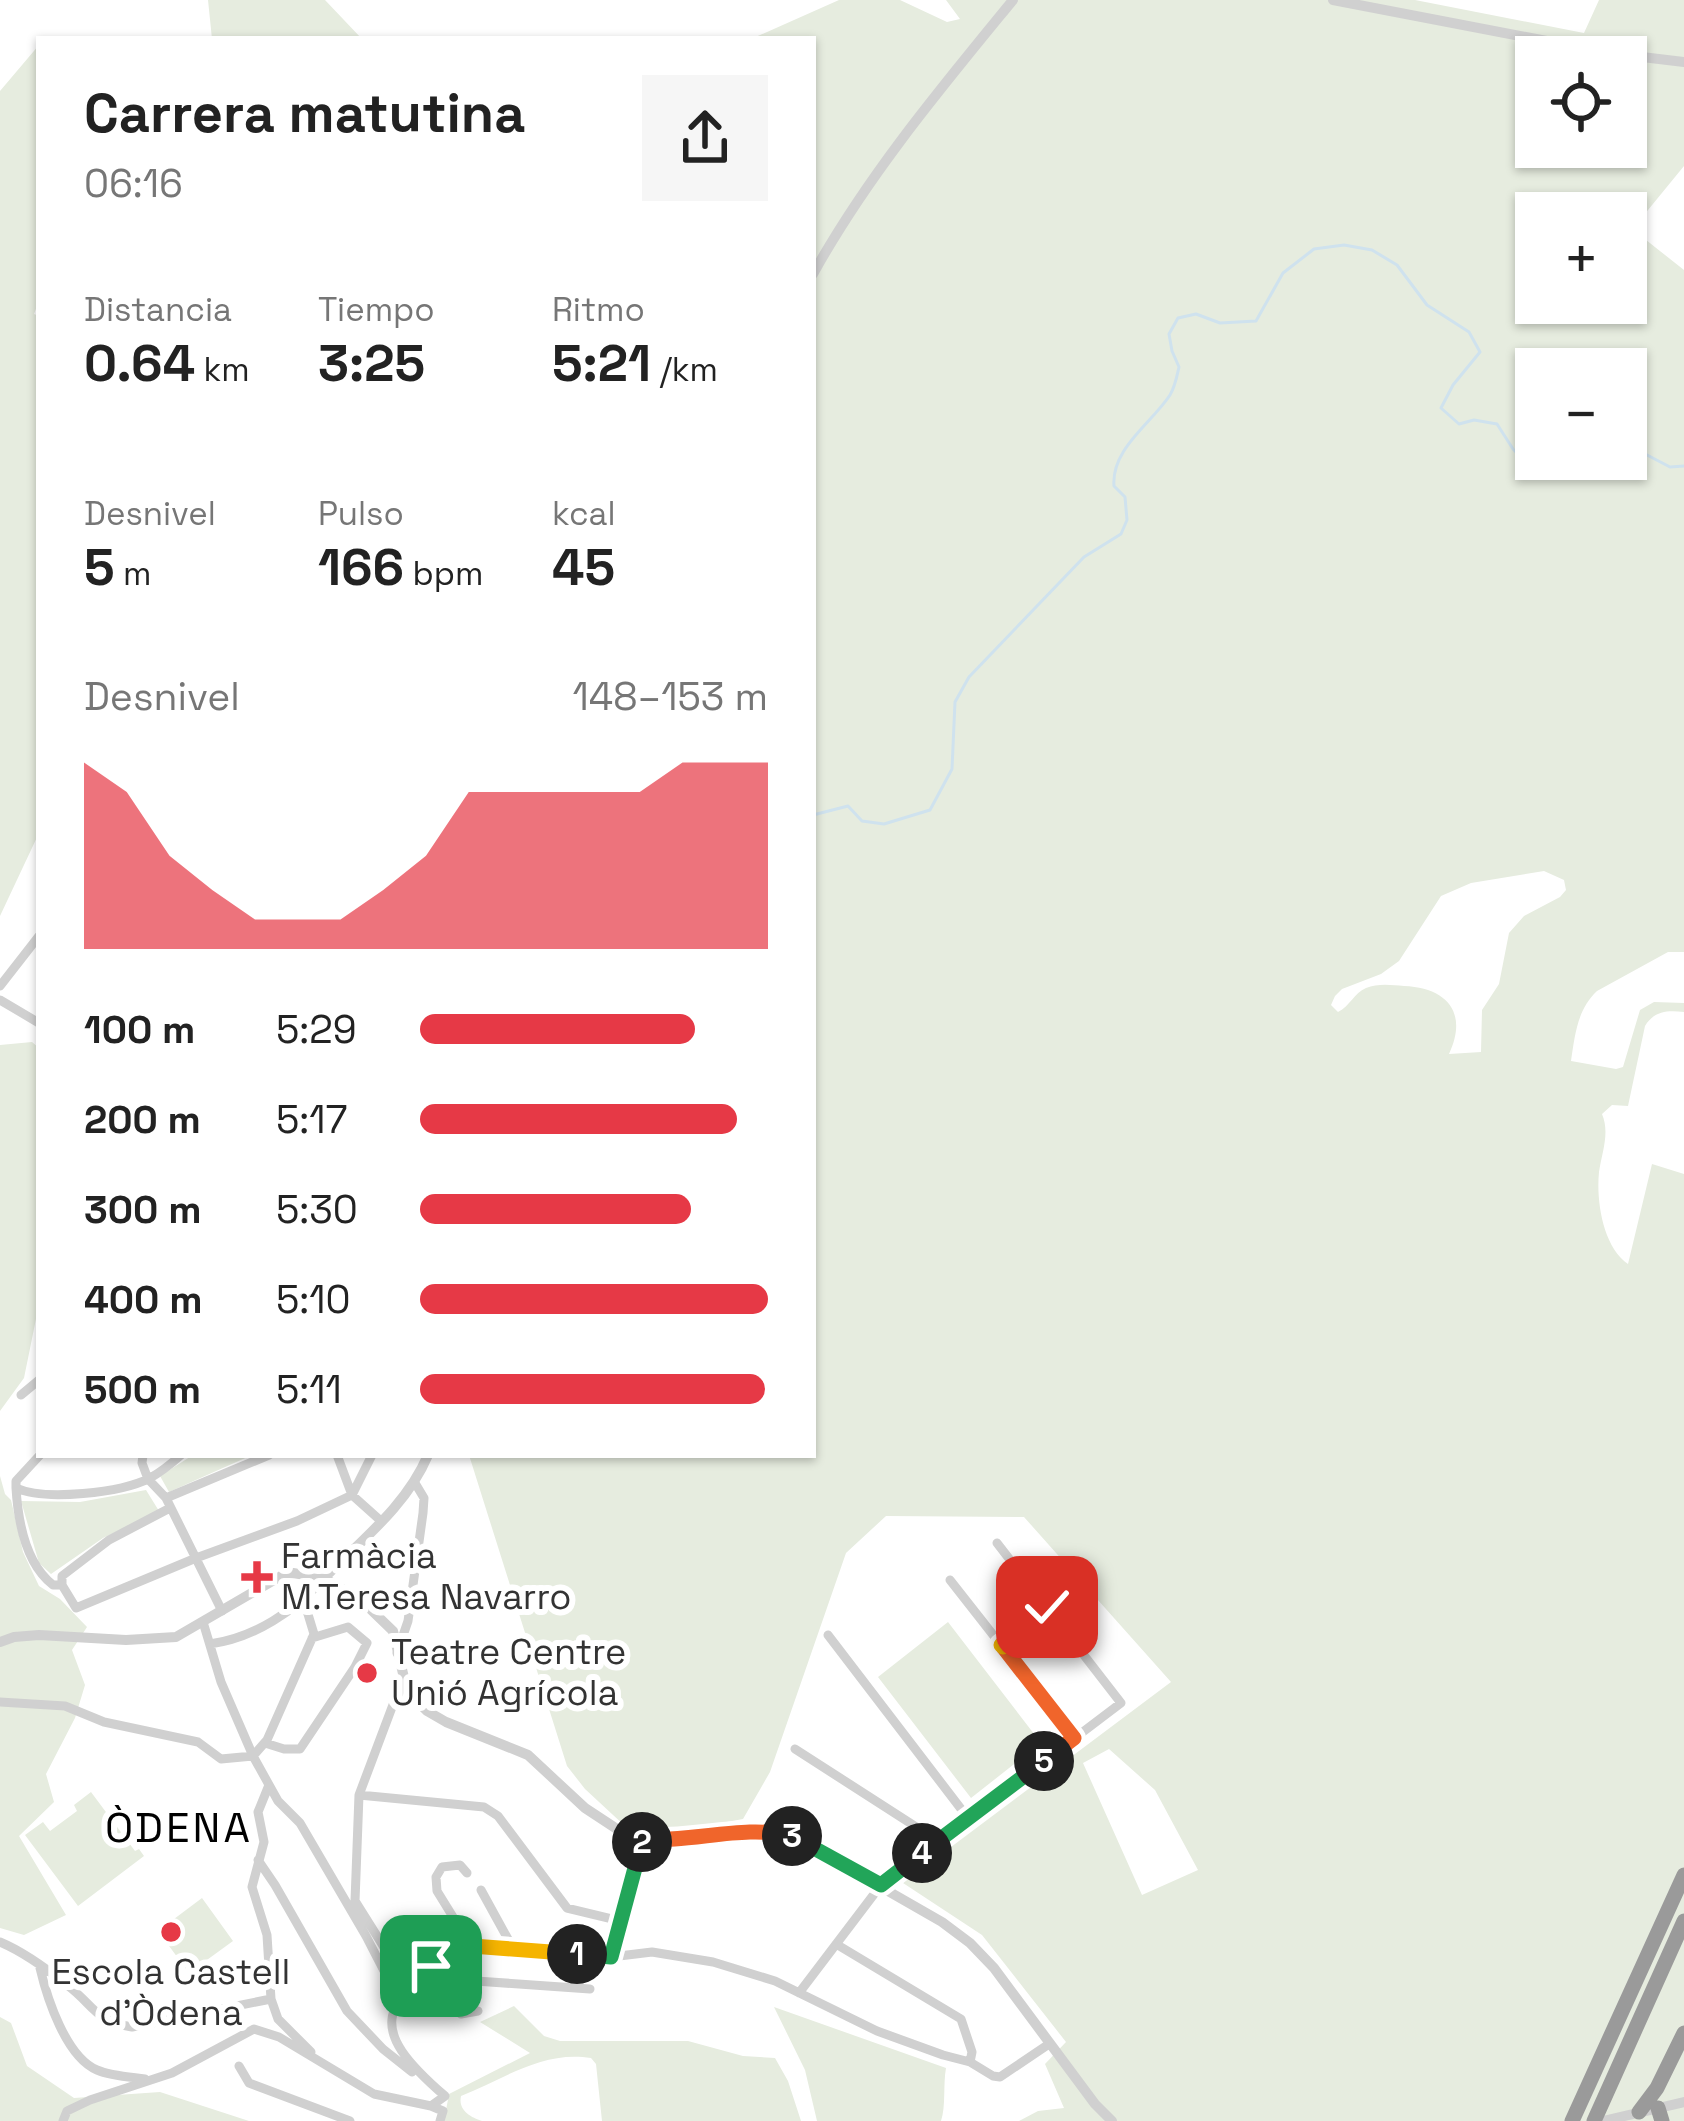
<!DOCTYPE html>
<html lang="es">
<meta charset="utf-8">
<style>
body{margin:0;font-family:"Space Grotesk",sans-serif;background:#f6f6f6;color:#222;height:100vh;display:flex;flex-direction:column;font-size:45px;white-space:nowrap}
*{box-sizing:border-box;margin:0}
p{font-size:39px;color:#767676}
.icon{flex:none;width:66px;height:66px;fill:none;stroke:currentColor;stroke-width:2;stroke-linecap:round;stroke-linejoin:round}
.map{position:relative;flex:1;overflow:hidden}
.sheet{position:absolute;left:36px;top:36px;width:780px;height:1422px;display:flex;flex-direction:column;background:#fff;border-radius:0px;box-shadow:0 3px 9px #0004}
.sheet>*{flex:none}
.controls{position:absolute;left:1515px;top:36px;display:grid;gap:24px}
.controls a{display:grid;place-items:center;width:132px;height:132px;border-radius:0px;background:#fff;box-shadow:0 3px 9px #0004;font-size:60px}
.pin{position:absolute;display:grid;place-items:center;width:102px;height:102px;color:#fff;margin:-51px;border-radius:24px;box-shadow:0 6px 18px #0006}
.km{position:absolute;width:60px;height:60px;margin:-30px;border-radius:50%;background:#222;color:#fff;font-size:33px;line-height:60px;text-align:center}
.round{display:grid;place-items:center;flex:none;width:126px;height:126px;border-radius:0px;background:#f6f6f6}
.summary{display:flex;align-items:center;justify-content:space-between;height:204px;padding:0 48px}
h1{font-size:54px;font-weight:700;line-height:90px}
.metrics{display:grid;grid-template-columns:repeat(3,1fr);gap:18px;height:204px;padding:12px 48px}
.metrics div{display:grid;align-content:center}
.metrics b{font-size:51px;font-weight:700}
.metrics small{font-size:33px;font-weight:400}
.metrics p{font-size:33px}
.chart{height:336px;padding:24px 48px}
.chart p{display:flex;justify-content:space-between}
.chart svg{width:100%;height:216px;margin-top:12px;fill:#e63946;opacity:.7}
ul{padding:0 48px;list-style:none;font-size:39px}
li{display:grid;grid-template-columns:192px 144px 1fr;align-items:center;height:90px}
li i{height:30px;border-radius:15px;background:#e63946}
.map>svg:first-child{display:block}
</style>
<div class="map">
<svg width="1684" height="2121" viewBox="0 0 1684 2121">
<rect width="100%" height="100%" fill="#fff"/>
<path fill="#e6ecdf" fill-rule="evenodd" d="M208,0H325L362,39H212Z
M839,0H900L947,22L960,19L946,0H1415L1584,33L1599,0H1684V166L1630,232L1641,236L1684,270V952H1668L1597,991C1577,1010 1575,1035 1571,1061L1616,1069L1623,1067L1640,1010L1654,1002L1684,1003V1012C1667,1010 1654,1011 1645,1026L1628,1106L1612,1105L1602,1114C1610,1133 1602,1152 1599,1172C1596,1201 1603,1247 1628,1264L1652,1164L1684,1174V2121H1019L1038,2111L1064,2108L1045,2064L1066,2042L982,1935L903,1883L1171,1682L1024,1517L886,1516L846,1553L770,1772L743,1819L688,1829L626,1827L585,1789L567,1766L469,1455H813V39H751ZM1536,57H1626V147H1536ZM1536,213H1626V303H1536ZM1536,369H1626V459H1536ZM1544,871L1564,880L1566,890L1560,897L1524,916L1509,933L1499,984L1482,1010L1481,1052L1449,1054C1468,1013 1448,988 1404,986C1392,985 1378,983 1366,988C1354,993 1350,1006 1338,1012L1331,1005L1335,996L1342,989L1381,974L1399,961L1441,896L1471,883ZM1109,1749L1155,1790L1198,1870L1142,1895L1083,1763Z
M39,45V301L34,314L39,316V833L0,916V91Z
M32,1042L39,1048V1304L24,1378L0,1411V1045Z
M193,1455H252L169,1492L160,1476Z
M0,1476L5,1494L11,1500L23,1552L39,1586L60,1599L87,1627L72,1650L85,1685L75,1718L46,1774L54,1802L19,1836L66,1915L24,1935L0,1928Z
M146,1490L159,1511L103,1538L51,1574L39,1563L21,1501L80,1502Z
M948,1622L1041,1743L971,1798L878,1677Z
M91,1792L135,1851L139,1849L144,1856L78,1906L25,1835L43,1822L50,1831L77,1811L74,1805Z
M202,1898L233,1941L189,1973L158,1931Z
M514,2006L544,2036L560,2041H688L743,2056L775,2058L788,2081L801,2121H602L596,2064L591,2058C543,2050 504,2079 461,2096C458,2110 470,2117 482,2121H444L449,2094L530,2053L480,2022Z
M774,2007L946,2068C943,2084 946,2107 941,2121H817L805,2070Z
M0,2017L11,2023L27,2066L74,2098L160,2092L249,2121H0Z"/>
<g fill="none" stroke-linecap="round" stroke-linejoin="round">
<path stroke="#cfe2ee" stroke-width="3" d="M1626,444L1670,467L1684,466
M813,815L848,806L862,821L884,824L930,810L952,769L955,702L969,677L1084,557L1121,534L1127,520L1125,497L1114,486C1111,449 1151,424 1170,395C1175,387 1177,376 1179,367L1172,351L1169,334L1178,318L1196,314L1220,323L1256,321L1283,273L1314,249L1344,245L1372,250L1397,265L1427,305L1469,332L1480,352L1453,385L1441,408L1459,424L1474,420L1497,424L1513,449L1533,470H1558L1576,459"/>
<path stroke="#d0d0d0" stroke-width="9" d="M0,986L39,936
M0,1000L39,1023
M21,1395L39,1380
M143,1455L142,1463L148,1479L166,1498L222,1611
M337,1455L352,1495L381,1521
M16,1488C45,1501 121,1493 150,1478C161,1472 172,1463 181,1455
M16,1488C18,1521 26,1564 53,1585H62
M16,1488V1481L40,1455
M166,1498L269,1455
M170,1508L109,1540L62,1576V1585L76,1608L196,1558L297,1521L352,1495L372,1455
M950,1580L1074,1738
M203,1622L221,1682L253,1756L278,1801L300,1823L366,1936L398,1998
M828,1635L968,1818
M210,1644C254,1638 295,1611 324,1578
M1001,1645L1047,1607
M397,1653L408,1621L423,1513L424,1498L415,1483
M405,1682L394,1702L359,1795L355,1901L409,1987
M0,1702L65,1706L104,1722L198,1742L221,1759L253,1756
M265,1743L284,1749H300L355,1667L367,1643L348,1627L312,1638
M795,1749L938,1841
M253,1756L267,1740L314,1634L304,1601
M269,1785L258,1812L264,1842L252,1887L267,1935L271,1999L278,2019L311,2052
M359,1795L484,1807L498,1816L567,1908L621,1921
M258,1860L275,1885L347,2011L383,2049L412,2072
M467,1873L460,1865L442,1867L436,1877L437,1891L471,1946
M481,1890L514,1950
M0,1942C24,1952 47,1969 67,1985C95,2006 93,2020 132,2027L271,1999
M836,1944L961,2019L972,2052L970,2062
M611,1957L643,1839
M431,1966L445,1988L476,1981L590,1989
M40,1968C47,1998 66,2057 97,2070C111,2076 130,2077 145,2079
M445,1988L453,2006L461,2014L478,2011
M799,1993L881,1885L1121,1703L997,1543
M239,2066L249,2083L350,2121
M431,2106L443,2111L440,2121
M63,2121L67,2111L90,2100L172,2073L254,2029L279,2037L374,2094L431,2106L445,2096C363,2025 382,2005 459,1945L611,1957L652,1952L713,1962L775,1981L877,2031L943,2055L970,2062L993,2076L1000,2077L1049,2044"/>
<path stroke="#d0d0d0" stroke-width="10" d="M1333,0L1609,53L1684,62
M813,274C868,175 941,88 1013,0
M324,1578C362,1540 407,1505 428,1455
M0,1642L14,1637L39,1635L126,1640L176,1637L281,1576L293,1573L324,1578L363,1602L393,1631L405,1682L415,1699L427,1711L446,1722L528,1755L585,1808L626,1835L662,1840L759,1832L792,1836L942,1922L970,1943L994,1968L1095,2104L1112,2121
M1603,2121L1684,2102"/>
<path stroke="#9a9a9a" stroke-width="15" d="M1658,2108L1662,2121
M1639,2112L1657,2088L1684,2033
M1572,2121L1684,1875
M1594,2121L1684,1921"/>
</g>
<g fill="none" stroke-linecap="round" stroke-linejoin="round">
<defs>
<path id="split-1" d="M431,1966L459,1945L577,1954"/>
<path id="split-2" d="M577,1954L611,1957L642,1842"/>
<path id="split-3" d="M642,1842L643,1839C692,1843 744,1824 792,1836"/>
<path id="split-4" d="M792,1836L881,1885L922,1853"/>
<path id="split-5" d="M922,1853L1044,1761"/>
<path id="split-6" d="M1003,1647L1074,1738L1044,1761"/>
<path id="split-7" d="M1003,1647L1001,1645L1047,1607"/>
</defs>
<use href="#split-1" stroke="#fff" stroke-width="24"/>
<use href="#split-2" stroke="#fff" stroke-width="24"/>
<use href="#split-3" stroke="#fff" stroke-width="24"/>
<use href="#split-4" stroke="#fff" stroke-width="24"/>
<use href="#split-5" stroke="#fff" stroke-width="24"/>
<use href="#split-6" stroke="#fff" stroke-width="24"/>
<use href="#split-7" stroke="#fff" stroke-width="24"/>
<use href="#split-1" stroke="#f5b400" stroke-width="15"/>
<use href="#split-2" stroke="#22a559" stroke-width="15"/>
<use href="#split-3" stroke="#f0652b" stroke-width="15"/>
<use href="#split-4" stroke="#22a559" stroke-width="15"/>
<use href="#split-5" stroke="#22a559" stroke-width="15"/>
<use href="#split-6" stroke="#f0652b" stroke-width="15"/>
<use href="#split-7" stroke="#f5b400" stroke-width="15"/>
</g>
<g fill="#e63946" stroke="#fff" stroke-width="4.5">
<path d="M251 1559h12v12h12v12h-12v12h-12v-12h-12v-12h12z"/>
<circle cx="367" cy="1673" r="12"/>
<circle cx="171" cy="1932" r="12"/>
</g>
<g text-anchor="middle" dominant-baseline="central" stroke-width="12" stroke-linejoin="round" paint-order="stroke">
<g font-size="36" fill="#333" stroke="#fff" text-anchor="start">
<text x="281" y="1556">Farmàcia<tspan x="281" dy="41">M.Teresa Navarro</tspan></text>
<text x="391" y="1652">Teatre Centre<tspan x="391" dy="41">Unió Agrícola</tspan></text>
<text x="171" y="1972" text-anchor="middle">Escola Castell<tspan x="171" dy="41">d'Òdena</tspan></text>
</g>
<g font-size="42" letter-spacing="3" fill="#000" stroke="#fff">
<text x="179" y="1827">ÒDENA</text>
</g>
</g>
</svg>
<div class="controls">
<a><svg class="icon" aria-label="locate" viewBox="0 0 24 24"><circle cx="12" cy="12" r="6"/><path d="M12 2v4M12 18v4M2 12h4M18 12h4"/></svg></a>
<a>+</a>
<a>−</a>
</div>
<div class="pin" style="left:431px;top:1966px;background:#1e9e55"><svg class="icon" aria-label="arrive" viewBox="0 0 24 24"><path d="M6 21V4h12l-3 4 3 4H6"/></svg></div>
<div class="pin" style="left:1047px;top:1607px;background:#d93025"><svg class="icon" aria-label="check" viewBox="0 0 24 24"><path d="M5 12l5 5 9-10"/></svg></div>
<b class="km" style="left:577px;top:1954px">1</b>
<b class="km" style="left:642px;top:1842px">2</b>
<b class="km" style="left:792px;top:1836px">3</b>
<b class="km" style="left:922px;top:1853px">4</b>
<b class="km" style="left:1044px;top:1761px">5</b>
<section class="sheet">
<div class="summary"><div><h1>Carrera matutina</h1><p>06:16</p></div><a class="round"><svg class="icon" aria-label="share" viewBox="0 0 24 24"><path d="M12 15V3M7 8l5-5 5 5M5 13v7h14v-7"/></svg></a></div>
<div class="metrics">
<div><p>Distancia</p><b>0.64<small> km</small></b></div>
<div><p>Tiempo</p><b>3:25</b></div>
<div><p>Ritmo</p><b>5:21<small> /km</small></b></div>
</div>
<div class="metrics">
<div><p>Desnivel</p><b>5<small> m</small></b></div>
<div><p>Pulso</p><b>166<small> bpm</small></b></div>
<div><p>kcal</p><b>45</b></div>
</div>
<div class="chart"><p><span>Desnivel</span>148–153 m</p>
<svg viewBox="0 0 160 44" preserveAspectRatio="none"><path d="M0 44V6L10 12L20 25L30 32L40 38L50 38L60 38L70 32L80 25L90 12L100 12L110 12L120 12L130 12L140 6L150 6L160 6V44z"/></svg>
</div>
<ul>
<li><b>100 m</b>5:29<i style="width:79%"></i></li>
<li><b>200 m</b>5:17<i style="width:91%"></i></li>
<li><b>300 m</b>5:30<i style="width:78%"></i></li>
<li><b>400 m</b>5:10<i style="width:100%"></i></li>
<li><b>500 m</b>5:11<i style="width:99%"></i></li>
</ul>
</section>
</div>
